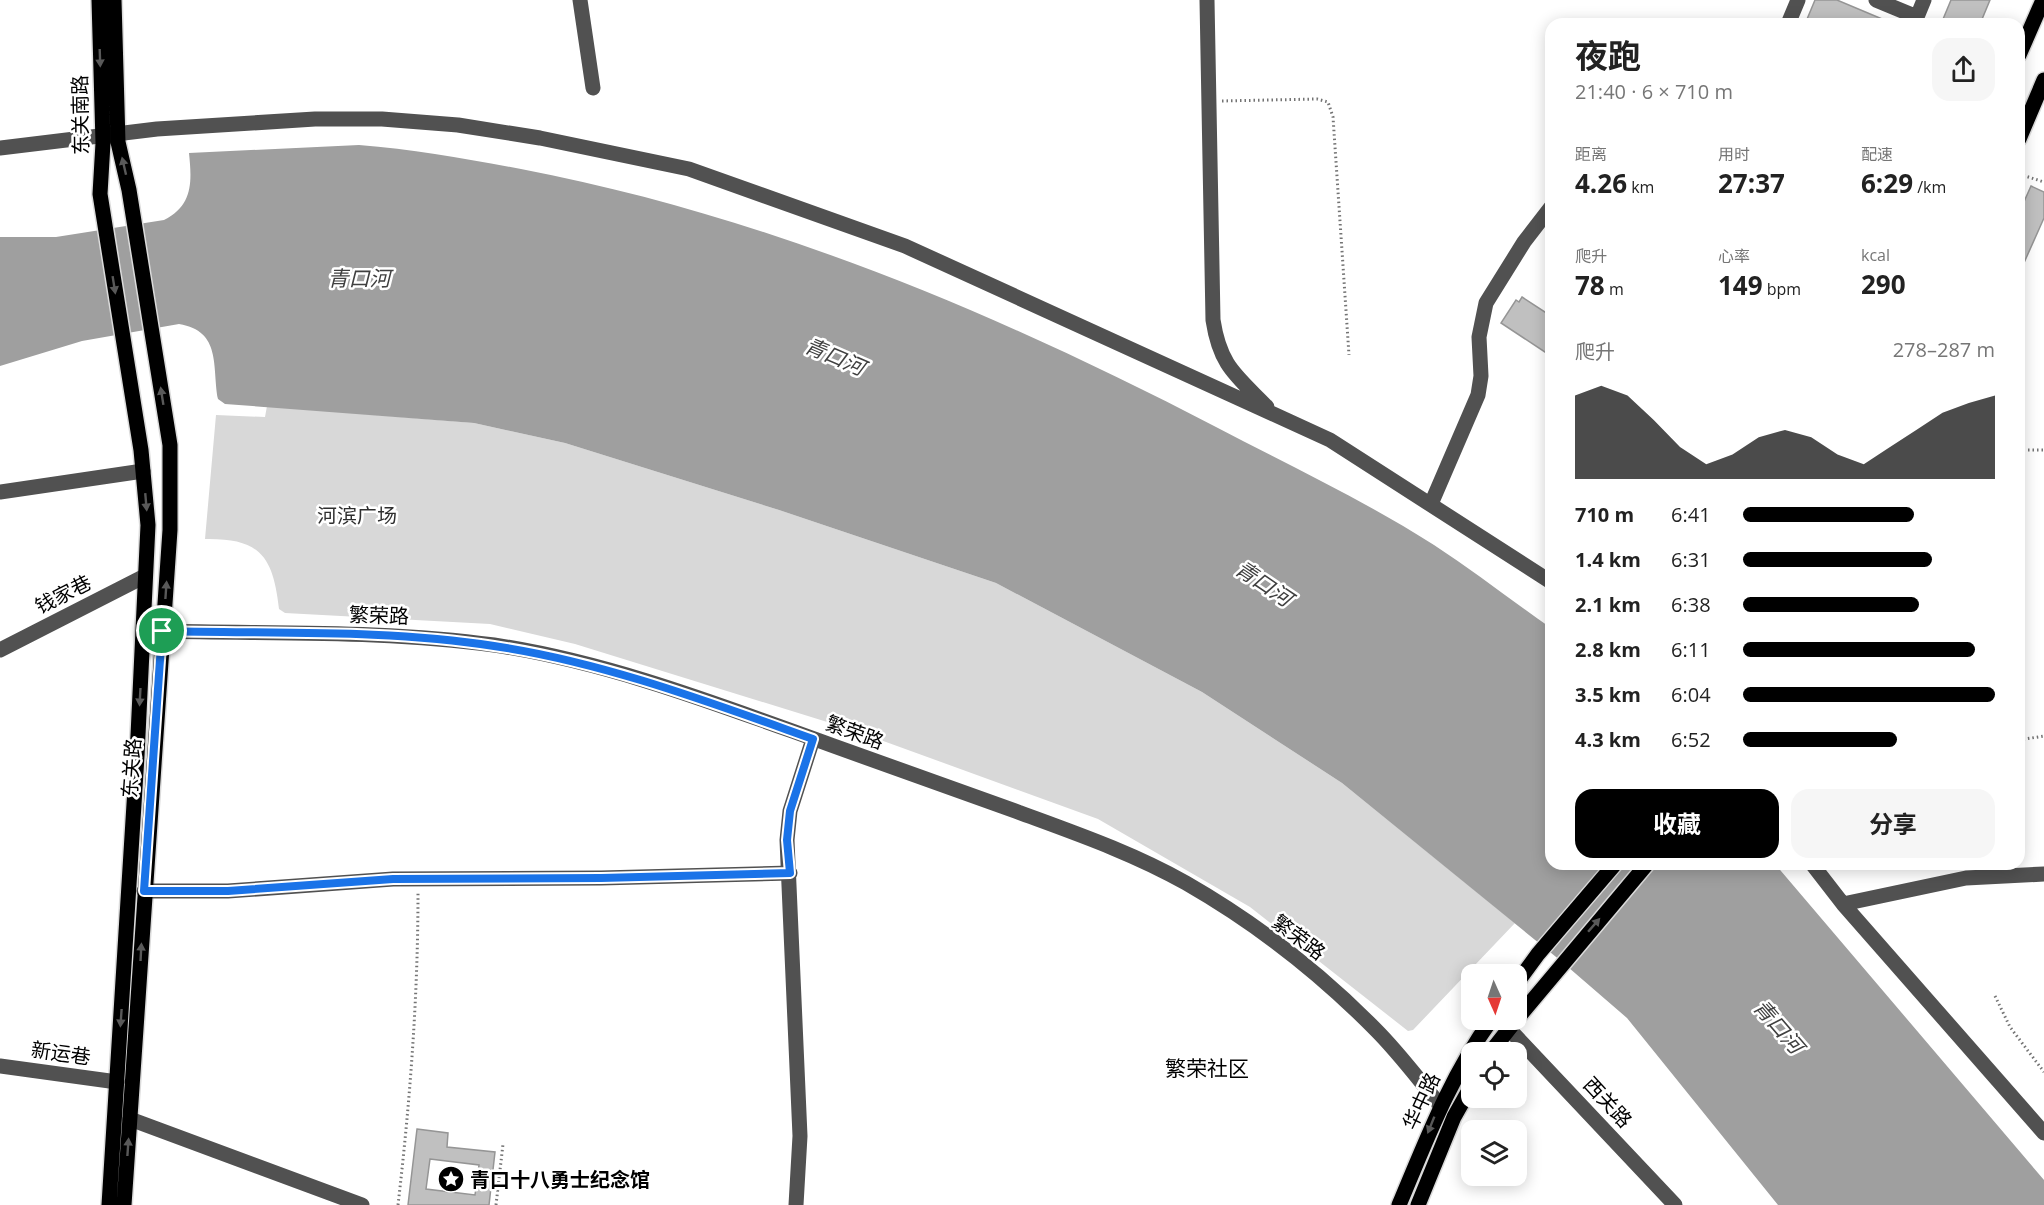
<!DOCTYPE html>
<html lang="zh">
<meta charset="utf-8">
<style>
body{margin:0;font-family:"Open Sans","Noto Sans SC",sans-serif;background:#f6f6f6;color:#222;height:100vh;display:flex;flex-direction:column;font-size:22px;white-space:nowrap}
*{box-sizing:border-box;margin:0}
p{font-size:20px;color:#767676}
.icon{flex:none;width:33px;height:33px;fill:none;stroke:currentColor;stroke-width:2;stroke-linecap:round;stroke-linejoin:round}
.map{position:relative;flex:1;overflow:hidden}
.panel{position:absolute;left:1545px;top:18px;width:480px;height:852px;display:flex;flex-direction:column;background:#fff;border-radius:18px;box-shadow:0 3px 15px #0003}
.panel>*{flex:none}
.needle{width:39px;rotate:177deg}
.controls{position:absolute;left:1461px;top:964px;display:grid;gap:12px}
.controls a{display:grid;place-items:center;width:66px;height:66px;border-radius:12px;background:#fff;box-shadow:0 3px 15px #0003;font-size:30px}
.pin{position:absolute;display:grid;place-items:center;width:51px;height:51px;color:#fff;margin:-26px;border:3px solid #fff;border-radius:50%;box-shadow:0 2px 6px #0007}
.round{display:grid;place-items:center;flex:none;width:63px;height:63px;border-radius:18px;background:#f6f6f6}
.summary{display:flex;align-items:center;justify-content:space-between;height:102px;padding:0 30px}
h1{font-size:33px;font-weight:700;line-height:45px}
.stats{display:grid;grid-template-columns:repeat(3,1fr);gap:9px;height:102px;padding:6px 30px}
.stats div{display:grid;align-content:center}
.stats b{font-size:26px;font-weight:700}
.stats small{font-size:16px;font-weight:400}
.stats p{font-size:16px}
.chart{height:168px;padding:12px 30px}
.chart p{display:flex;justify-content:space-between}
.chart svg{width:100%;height:108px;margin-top:6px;fill:#000;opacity:.7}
.cta{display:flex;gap:12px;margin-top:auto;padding:12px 30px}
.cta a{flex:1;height:69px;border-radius:18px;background:#000;color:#fff;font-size:24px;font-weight:700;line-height:69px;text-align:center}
.cta a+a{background:#f6f6f6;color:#222}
ul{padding:0 30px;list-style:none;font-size:20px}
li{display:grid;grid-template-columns:96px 72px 1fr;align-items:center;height:45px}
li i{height:15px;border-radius:8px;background:#000}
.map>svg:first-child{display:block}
</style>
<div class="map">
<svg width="2044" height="1205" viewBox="0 0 2044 1205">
<rect width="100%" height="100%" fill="#fff"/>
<path fill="#d8d8d8" d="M267,406L474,423L565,443L779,510L996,583L1202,692L1342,783L1515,923L1413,1030L1408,1031L1250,907L1098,819L853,730L575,644L490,624L285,613L279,609C273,556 260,538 205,539L216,415L265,417Z"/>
<path fill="#9f9f9f" d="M359,145C414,149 467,159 521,169C766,216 995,312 1216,427C1289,465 1365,501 1434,545C1474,571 1512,601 1551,628V864H1775L2044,1180V1205H1778L1627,1018L1561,961L1342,783L1202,692L996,583L779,510L565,443L474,423L225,404L218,399C212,367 222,331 179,324L82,341L0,366V237H56L164,220C193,205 192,182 189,153Z"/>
<path fill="#c0c0c0" stroke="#959595" stroke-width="1.5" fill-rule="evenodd" d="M1815,0H1837L1894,24H1805Z
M1951,0H1990L1980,24H1941Z
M2031,186L2044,192V218L2019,274V213Z
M1522,297L1551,316V356L1501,323L1516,300L1519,302Z
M417,1129L448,1133L447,1147L495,1152L489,1205H408ZM430,1159L479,1165L475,1195L426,1189Z"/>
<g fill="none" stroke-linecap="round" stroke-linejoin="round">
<defs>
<path id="major" d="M99,0L103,143L100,194L141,450L148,525L137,756L109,1205
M114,0L118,142L129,190L170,445V530L124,1205
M2019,55L2043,0
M2019,139L2044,80
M1516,984L1538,954L1615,864
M1516,1020L1647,864
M1490,1053L1516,1020
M1399,1205C1426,1141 1450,1077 1491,1020
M1418,1205L1454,1117L1472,1085"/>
</defs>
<use href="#major" stroke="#dbdbdb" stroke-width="18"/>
<path stroke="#737373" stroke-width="3" stroke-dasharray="1.5 3" stroke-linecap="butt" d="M1222,101L1317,99L1328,102L1333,117L1349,355
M2019,174L2044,182
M2019,450H2044
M2019,740L2044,736
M1995,996L2010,1027L2044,1072
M398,1205C410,1102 418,997 418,893
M496,1205L503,1144"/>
<path stroke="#515151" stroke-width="15" d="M580,0L593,88
M1207,0L1213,320C1220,366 1236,375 1267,407
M1876,0L1917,17L1924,0
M1788,24L1798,0
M0,148L157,129L315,119H382L458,125L540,138L689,169L905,246L1330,440L1551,582
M0,492L143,471
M1431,504L1478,395L1481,376L1479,337L1486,303L1524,242L1551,207
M162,631C272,634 385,630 494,645C609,662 722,706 831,745C894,768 956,790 1018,812C1075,833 1133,853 1186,883C1254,922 1321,974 1376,1030C1399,1053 1419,1080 1440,1105
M0,650L145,576
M1812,864L1843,904L2044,1133
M144,891H228L393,879L601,878L790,873
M1843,904L1966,878L2044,874
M1509,1029L1675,1205
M0,1066L117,1082
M130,1119L362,1205
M796,1205L800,1136L787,840L790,811L813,739"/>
<use href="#major" stroke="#000" stroke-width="15"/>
</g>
<defs><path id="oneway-solid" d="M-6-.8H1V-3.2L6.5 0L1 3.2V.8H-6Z" transform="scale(1.5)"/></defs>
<g fill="#595959">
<use href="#oneway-solid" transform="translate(100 58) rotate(88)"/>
<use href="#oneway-solid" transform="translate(124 166) rotate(-103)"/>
<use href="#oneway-solid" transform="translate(114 285) rotate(81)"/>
<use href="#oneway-solid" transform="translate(162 396) rotate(-99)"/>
<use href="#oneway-solid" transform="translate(146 502) rotate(85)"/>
<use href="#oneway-solid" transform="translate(166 590) rotate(-86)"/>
<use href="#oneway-solid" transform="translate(140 697) rotate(93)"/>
<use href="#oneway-solid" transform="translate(1594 925) rotate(-49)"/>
<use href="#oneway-solid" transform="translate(141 952) rotate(-87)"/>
<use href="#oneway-solid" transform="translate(121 1018) rotate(94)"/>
<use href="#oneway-solid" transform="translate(1431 1125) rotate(112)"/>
<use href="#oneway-solid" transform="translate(128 1147) rotate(-86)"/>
</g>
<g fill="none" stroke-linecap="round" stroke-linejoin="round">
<defs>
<path id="route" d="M162,631C272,634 385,629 494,646C603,662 709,702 813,739L790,811L787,840L790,873L601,878L393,879L228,891H144Z"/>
</defs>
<use href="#route" stroke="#fff" stroke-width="12"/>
<use href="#route" stroke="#1a73e8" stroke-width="8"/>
</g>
<defs>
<symbol id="sight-disc" viewBox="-11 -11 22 22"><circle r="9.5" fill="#000" stroke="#fff"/><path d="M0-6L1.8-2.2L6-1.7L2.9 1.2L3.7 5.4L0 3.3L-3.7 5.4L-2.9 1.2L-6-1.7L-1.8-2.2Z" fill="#fff"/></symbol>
</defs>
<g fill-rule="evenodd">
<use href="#sight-disc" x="436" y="1164" width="30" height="30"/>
</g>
<g text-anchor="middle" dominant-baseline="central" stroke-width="5" stroke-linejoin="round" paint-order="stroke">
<g font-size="20" fill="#000" stroke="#fff">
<text transform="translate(80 115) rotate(-91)">东关南路</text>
<text transform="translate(63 594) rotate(-27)">钱家巷</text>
<text transform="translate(379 615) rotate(2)">繁荣路</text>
<text transform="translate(855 732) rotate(20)">繁荣路</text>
<text transform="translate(131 768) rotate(-86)">东关路</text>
<text transform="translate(1299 937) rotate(37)">繁荣路</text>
<text transform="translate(61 1053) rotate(8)">新运巷</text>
<text transform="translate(1421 1101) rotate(-65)">华中路</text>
<text transform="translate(1608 1102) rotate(47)">西关路</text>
</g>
<g font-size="20" fill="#2f2f2f" stroke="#fff">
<text x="357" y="515">河滨广场</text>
</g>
<g font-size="20" font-weight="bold" fill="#000" stroke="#fff" text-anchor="start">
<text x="470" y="1179">青口十八勇士纪念馆</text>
</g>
<g font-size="21" font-style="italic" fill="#404040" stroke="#fff">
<text x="359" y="278">青口河</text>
<text transform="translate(835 356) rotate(23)">青口河</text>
<text transform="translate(1264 583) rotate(34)">青口河</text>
<text transform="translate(1779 1026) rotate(49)">青口河</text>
</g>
<g font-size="21" fill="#000" stroke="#fff">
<text x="1207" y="1068">繁荣社区</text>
</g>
</g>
</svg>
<div class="controls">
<a><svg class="needle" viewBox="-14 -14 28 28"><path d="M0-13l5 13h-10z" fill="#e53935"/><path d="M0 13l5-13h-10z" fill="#767676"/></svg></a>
<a><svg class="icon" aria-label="locate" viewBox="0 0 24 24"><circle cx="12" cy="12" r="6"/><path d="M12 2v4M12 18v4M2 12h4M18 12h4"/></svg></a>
<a><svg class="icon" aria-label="layers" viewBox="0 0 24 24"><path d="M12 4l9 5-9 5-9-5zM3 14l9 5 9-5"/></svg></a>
</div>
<div class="pin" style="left:162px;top:631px;background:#1e9e55"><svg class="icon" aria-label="arrive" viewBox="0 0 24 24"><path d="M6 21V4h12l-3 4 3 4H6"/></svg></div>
<section class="panel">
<div class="summary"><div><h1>夜跑</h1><p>21:40 · 6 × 710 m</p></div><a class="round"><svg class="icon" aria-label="share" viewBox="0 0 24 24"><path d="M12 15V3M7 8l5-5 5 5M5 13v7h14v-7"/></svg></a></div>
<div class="stats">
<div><p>距离</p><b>4.26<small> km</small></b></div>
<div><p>用时</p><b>27:37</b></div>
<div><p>配速</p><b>6:29<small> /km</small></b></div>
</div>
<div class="stats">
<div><p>爬升</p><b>78<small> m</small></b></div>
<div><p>心率</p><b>149<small> bpm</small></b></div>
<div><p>kcal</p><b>290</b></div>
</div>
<div class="chart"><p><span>爬升</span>278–287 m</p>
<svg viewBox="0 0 160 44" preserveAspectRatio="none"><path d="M0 44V10L10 6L20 10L30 20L40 31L50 38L60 34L70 27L80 24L90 27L100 34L110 38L120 31L130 24L140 17L150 13L160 10V44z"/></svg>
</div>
<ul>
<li><b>710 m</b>6:41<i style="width:68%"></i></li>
<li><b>1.4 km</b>6:31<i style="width:75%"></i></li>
<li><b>2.1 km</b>6:38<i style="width:70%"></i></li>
<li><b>2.8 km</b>6:11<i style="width:92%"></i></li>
<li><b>3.5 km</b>6:04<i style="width:100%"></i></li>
<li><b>4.3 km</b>6:52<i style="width:61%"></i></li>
</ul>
<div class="cta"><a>收藏</a><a>分享</a></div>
</section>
</div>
